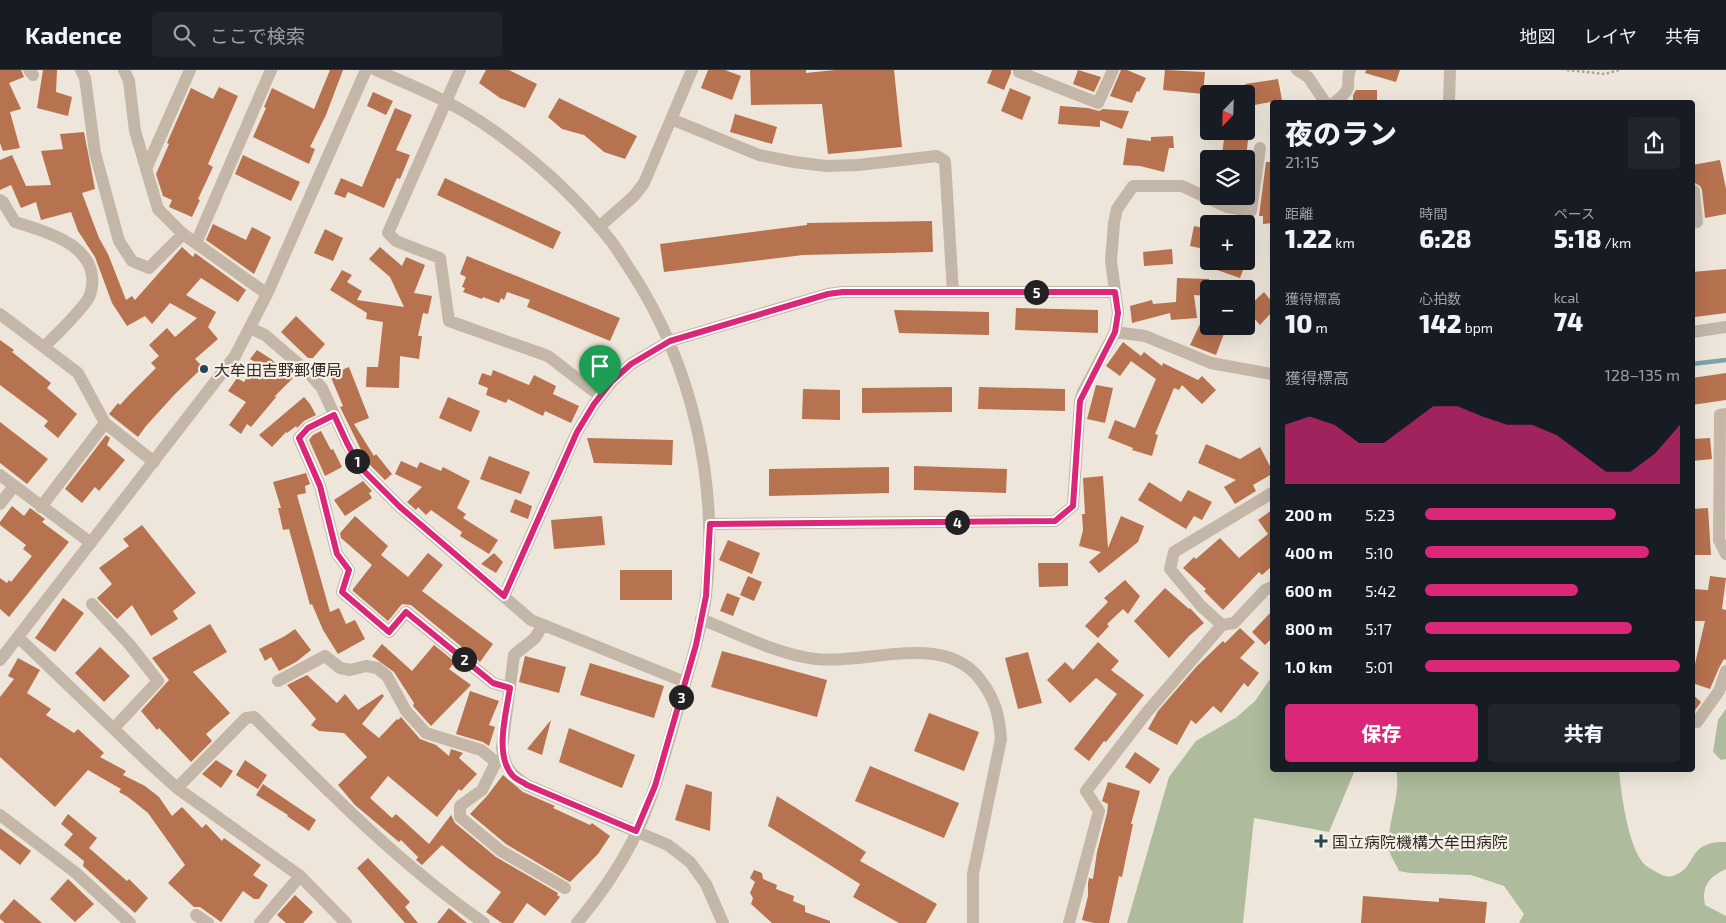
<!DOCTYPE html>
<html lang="ja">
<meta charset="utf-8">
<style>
body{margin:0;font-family:"Exo 2","Noto Sans JP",sans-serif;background:#20242c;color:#f1f3f6;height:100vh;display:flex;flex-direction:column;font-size:19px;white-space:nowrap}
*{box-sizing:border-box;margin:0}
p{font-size:16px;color:#9ea1a6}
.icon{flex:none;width:28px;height:28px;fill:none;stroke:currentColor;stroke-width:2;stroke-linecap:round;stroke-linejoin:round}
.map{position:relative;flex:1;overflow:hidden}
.sheet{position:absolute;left:1270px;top:30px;width:425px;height:672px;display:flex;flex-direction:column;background:#171b24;border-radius:5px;box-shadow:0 5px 20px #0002}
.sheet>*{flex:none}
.needle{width:32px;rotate:203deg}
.buttons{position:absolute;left:1200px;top:15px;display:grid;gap:10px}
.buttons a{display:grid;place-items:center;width:55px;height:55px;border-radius:5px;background:#171b24;box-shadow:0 5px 20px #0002;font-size:25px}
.pin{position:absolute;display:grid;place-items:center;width:42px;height:42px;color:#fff;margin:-51px -21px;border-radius:50% 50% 50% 0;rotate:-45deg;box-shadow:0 0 5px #0007}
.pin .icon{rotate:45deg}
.km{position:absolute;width:25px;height:25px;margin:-12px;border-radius:50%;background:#222;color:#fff;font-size:14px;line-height:25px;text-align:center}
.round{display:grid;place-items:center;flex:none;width:52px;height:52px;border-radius:5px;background:#20242c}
.head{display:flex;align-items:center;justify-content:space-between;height:85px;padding:0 15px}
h1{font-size:28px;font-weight:800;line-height:38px}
.stats{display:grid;grid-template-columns:repeat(3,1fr);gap:8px;height:85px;padding:5px 15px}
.stats div{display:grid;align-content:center}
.stats b{font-size:25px;font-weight:800}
.stats small{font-size:14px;font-weight:400}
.stats p{font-size:14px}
.chart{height:140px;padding:10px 15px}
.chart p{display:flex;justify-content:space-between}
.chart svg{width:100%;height:90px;margin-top:5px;fill:#db2777;opacity:.7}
.cta{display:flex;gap:10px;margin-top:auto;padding:10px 15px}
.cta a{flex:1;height:58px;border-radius:5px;background:#db2777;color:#fff;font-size:20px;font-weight:800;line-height:58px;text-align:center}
.cta a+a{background:#20242c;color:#f1f3f6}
ul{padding:0 15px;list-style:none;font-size:16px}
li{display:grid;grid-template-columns:80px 60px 1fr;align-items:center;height:38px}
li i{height:12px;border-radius:6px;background:#db2777}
header{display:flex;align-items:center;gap:30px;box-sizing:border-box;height:70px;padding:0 25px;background:#171b24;border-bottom:1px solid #363941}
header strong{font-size:24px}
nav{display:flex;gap:28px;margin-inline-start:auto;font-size:18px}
.search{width:350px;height:45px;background:#20242c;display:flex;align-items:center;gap:12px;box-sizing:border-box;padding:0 18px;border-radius:5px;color:#9ea1a6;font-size:19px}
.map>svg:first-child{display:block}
</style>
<header>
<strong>Kadence</strong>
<div class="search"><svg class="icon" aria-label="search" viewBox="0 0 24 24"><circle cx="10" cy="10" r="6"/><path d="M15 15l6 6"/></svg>ここで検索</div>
<nav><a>地図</a><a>レイヤ</a><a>共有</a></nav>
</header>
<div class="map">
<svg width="1726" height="853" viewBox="0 0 1726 853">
<rect width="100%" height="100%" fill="#eee6da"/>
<path fill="#aebb9c" d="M1272,606V700H1355L1329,762L1254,748L1243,853H1127L1169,707L1196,671L1237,647L1255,631Z
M1726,639V689L1721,690L1713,682L1718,650Z
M1396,700H1619C1621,723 1628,778 1645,795C1648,798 1654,800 1658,803C1663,806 1669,808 1675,805C1698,797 1686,771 1726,772V799C1709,807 1701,816 1705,835L1726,846V853H1519L1524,844L1504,816L1471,805L1410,803L1399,801C1396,794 1390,786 1389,779C1386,753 1402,725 1396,700Z"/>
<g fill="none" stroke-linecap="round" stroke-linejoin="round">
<path stroke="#7da2a7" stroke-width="4.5" d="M1692,294L1726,290"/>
</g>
<path fill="#b7724f" d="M0,0H21L24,7L9,13L21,39L10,42L20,78L3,81L0,73Z
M43,0H57L56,22L72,27L68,46L37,38Z
M330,0H343L326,45L310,77L315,79L309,94L253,67L266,38L264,37L272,18L314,39Z
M486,0H509L537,14L525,38L500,28L479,13Z
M708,0H725L741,6L732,30L701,18Z
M750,0H806V3L835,0H894L902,77L828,84L822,34L751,35Z
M992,0H1011V3L1004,20L987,13Z
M1078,0L1101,7L1094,22L1073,14Z
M1121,0H1127L1146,8L1139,22L1137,21L1132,33L1110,26Z
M1165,0L1205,2L1203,24L1163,20Z
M1366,0H1400L1396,12L1365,3Z
M1278,9L1282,30L1249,36L1245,14Z
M219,17L238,26L208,94L213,97L198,129L200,130L192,147L169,137L172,130L163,126L156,104L169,74L167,73L191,18L213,29Z
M1010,18L1031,27L1022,50L1001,41Z
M1356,20H1377V32H1353V25Z
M373,22L393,31L386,45L367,36Z
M559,28L637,66L625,89L604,82L584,65L562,59L548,47Z
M1060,36L1088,38L1099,41L1103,39L1129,41L1122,59L1100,50V57L1058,54Z
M395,38L412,45L396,80L410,85L400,109L397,108L384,138L348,122L345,128L334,124L341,108L362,117Z
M735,44L777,57L772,74L730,62Z
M1225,61H1249L1246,88L1222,85Z
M84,62L95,119L82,123L99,168L108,184L126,230L132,226L135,230L182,177L193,187L195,183L246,220L238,232L201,208L186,225L216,242L208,257L218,269L195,289L203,297L175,324L146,356L138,367L109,344L118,333L120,335L131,323L156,298L151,293L159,286L149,275L167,258L175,267L197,248L170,233L152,254L145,246L127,256L112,233L95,187L78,161L71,142L41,150L36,132L21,138L11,115L0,120V90L12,85L26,116L51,115L41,81L63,79L60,64Z
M1173,66L1174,78H1169L1164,102L1140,96L1123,95L1127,68L1151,71V67Z
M243,85L300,112L291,131L235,104Z
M1720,90L1726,119V144L1705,148L1702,120L1700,116L1695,113L1692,95Z
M1266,92H1272V153L1263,154V146H1259Z
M445,108L561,162L553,179L437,125Z
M932,151L933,182L803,185L664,202L660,174L807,155V153Z
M213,154L246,170L252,157L271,167L254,204L206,170Z
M1194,156L1209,159V180L1190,176Z
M325,159L343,168L333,191L314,183Z
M380,177L402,196L406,187L425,195L414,223L432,226L428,244L423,243L418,266H422L419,289L400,286L399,318L366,317L367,297H378L383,252L366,249L367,243L330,220L342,200L352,205L347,212L362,221L357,230L404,237L390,207L369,189Z
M1172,179L1173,194L1144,196L1143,182Z
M467,186L620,248L610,271L527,237L530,230L507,222L504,230L501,228L499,233L483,227L482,229L463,222L465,218L462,217L466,207L460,204Z
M1220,191H1228L1244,197L1240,208L1217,200Z
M1726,199V243L1695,247L1692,225V202Z
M1177,208L1209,209V226L1194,225L1197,248L1171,250L1170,243L1132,253L1130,236L1152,230L1153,234L1176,232Z
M1264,222L1272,232V242L1260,255L1246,239Z
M1016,238L1098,240V263L1015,260Z
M894,240L989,242V265L899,263Z
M296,246L325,274L313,288H308L281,262Z
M1201,252L1209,256L1225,261L1216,285L1190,275Z
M0,270L14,280L12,282L51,313L47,318L77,344L58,368L44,356L48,351L0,315Z
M1123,272L1141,286L1144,282L1162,296L1163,293L1198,310L1202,306L1216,320L1202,334L1182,315L1179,320L1174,318L1155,364L1158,365L1152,386L1132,380L1133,378L1108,368L1115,350L1135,358L1156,309L1131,291L1120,306L1106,296Z
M257,280L271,289L293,308L274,327L277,326L251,357L247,354L241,364L229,355L246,332L228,321L237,308L244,312L257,293L250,289Z
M349,297L369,348L354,354L374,386L376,384L392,404L385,410L367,392L340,337L343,336L330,305Z
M493,300L529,315L534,305L556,316L553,324L579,336L571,353L545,341L543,346L508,329L506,333L486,325L488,318L478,314L482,303L491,306Z
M1726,303V330L1692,335V308Z
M1096,315L1113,318L1105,353L1087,349Z
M952,317V342L862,343V318Z
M979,317L1065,319V341L978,339Z
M803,319L840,320V350L802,349Z
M304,327L310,334L316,345L304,351L297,358L296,356L287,363L286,362L272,377L259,365Z
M448,327L480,341L471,362L439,348Z
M0,352L48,389L27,414L0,393Z
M321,361L331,380L333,379L342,397L325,406L309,370L313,365Z
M106,365L110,368L107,375L125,390L99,421L95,417L82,433L65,419Z
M587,368L673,370L672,395L594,393Z
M1710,368L1712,389L1692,391V369Z
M1206,374L1240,389L1260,377L1272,400V404L1253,415L1256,421L1235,434L1224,417L1236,410L1198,393Z
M489,386L530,402L521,424L480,409Z
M401,391L417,398L420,392L441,401L443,397L470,411L457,438L466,444L463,448L498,470L489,484L460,466L462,462L431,440L426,445L418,437L416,440L407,432L422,417L395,404Z
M914,396L1007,399L1006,423L914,420Z
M889,397V423L769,426V399Z
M306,403L310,414L305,416L306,423L297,425L330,542L339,538L346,554L355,550L365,569L338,584L323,560L312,534L310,535L289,459L283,460L278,438H281L273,412Z
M1103,406L1108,478L1121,446L1144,456L1138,472L1098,504L1099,503L1089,492L1101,482L1079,476L1083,460L1082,444H1085L1083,408Z
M363,411L372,421L369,423L372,428L345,446L334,430Z
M1149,412L1181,432L1188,420L1212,432L1202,450L1194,446L1186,459L1138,430Z
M515,429L532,436L528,449L510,442Z
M12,436L24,446L30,438L45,449L42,452L69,472L9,547L0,539V508L7,513L9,510L11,512L32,486L23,479L26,475L0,455V452Z
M1708,438L1711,485H1692V439Z
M1272,440V496L1262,505L1259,502L1223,540L1204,521L1206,519L1183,498L1194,487L1196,489L1220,468L1239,488L1268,464L1258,450Z
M355,446L388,476L381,485L408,507L428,483L443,495L422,521L493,574L480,592L411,535L402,534L388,551L353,521V519L372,495L341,468L340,463Z
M602,446L605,475L554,479L551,450Z
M142,455L196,523L173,541L178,549L151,566L132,535L117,549L97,528L112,514L99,498L129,476L123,469Z
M728,470L760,483L752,504L719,490Z
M494,483L503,492L496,503L481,494Z
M1038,493H1068V516L1039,517Z
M620,500H672V530H620Z
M748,506L762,512L754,531L740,525Z
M1710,506L1726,508L1722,539L1726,540V590L1724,589L1719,598L1710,619L1692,613V594H1695L1705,551H1692V519L1708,520Z
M1125,510L1140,526L1128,544L1123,539L1107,554L1109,556L1098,568L1085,556L1108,532L1104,528Z
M1165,518L1189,539L1190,538L1204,553L1189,566L1169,588L1134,551Z
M727,523L740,528L733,546L720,541Z
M63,528L84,543L55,582L35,568Z
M1272,541V568L1265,575L1252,562Z
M210,554L227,582L193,602L230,643L206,664L212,671L191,692L159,658L157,660L141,641L169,610L152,588Z
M1240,558L1255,572L1240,588L1259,603L1248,617L1244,613L1221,643L1213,636L1196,654L1191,650L1177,675L1148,659L1158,641L1197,596L1223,571L1225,573Z
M295,559L311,580L296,592L279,601L271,587L265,591L259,579L285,566Z
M1098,572L1119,591L1111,600L1144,625L1106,672L1104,671L1089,691L1074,679L1117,624L1096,608L1070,633L1047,610L1065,592L1073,600Z
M382,574L412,601L434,575L455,592L449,599L471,615L431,656L413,636L414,633L394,602L372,586Z
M100,577L130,606L104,632L75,603Z
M722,581L827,610L817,647L711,617Z
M1028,582L1042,633L1018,639L1005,588Z
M525,586L566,597L559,623L519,612Z
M18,588L40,600L27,623L51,639L46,645L74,663L78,659L104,683L100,687L126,701L123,705L145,716L159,727L172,746L182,737L202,758L206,754L222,771L224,768L261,795L253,805L268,815L259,829H254L243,821L221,852L200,837H194L168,813L185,795L148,743L128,727L119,722L121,719L88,700L55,737L0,687V627L14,609L8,606Z
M590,593L664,616L654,648L580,625Z
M307,605L337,633L345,624L358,640L382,624L384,626L362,654L379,668L397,649L398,650L401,647L420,669L436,675L449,686L451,679L463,683L459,688L477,704L461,721L459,719L437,747L388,706L370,728L392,748L396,744L429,774L451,745L455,753L496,787L558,823L557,825L560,827L545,846L527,833L513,853H502L486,842L501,822L468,797L442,775L422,795L416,790L418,787L401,770L399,772L355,735L338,715L367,687L344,663L319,661L311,655L316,649L287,615Z
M470,621L499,631L489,655L495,657L489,676L483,672L456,664Z
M1692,624L1701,632L1692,644Z
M929,643L979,662L964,701L914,681Z
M551,650L542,685L527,679Z
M569,658L635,685L622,718L559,692Z
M1135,682L1160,699L1150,714L1125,697Z
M216,690L233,701L221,718L202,704Z
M245,690L267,705L258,719L236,705Z
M870,696L959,733L944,768L855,731Z
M503,705L523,722L555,736L553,738L590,755L592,753L610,766L598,784L570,812L506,774L470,744L487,726Z
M1108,712L1140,721L1131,754H1133L1122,807L1119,806L1109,853H1094L1082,850L1088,826V813L1089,808L1093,809L1097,782L1107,743L1108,734L1102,731Z
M263,714L316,750L309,761L287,746L288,745L256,725Z
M686,714L712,722L710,761L675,750Z
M777,726L866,782L860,791L937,834L926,853H899L853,827L860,814L768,756Z
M68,744L97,768L89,778L127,811L129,809L148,828L135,843L83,796L84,791L64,775L73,764L61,754Z
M0,758L31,781L20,795L0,779Z
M368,788L410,832L405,837L418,853H405L357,798Z
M754,800L762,803L763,809L777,815L776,819L794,826L793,831L805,836V842L830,851V853H772L751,834L753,828L750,823L755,812L750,808Z
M68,809L94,834L75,852L50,829Z
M295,825L313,842L303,853H286L277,845Z
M1363,826L1439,832V828L1487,832L1485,853H1361Z
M14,829L42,853H5L0,849V845Z
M449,838L467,853H437Z"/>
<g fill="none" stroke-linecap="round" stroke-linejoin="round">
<path stroke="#b0a292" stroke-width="2.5" stroke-dasharray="2.5 2.5" stroke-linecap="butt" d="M1567,0L1605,4L1619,0"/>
<path stroke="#c4b7a8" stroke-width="12" d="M29,0L33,5
M81,0L85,8L95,83L119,171L132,191L149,198L183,164L267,224
M124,0L129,11L135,61L158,139L183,164
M376,0C410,15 446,29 478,50C528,83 573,123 611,171C618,180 624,191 631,201C693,296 719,413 706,526C701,561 690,596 680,631C667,678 654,728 632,772C617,801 598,828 577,853
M460,0L388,163L396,171L440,188L449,251L548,286L600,326
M1019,0V2L1098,33L1113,0
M1297,0L1308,7L1325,32
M1335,32C1340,29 1347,22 1348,17C1349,11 1347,6 1350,0
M1449,32L1450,0
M671,49L759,85L794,92L826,96L858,95L937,86L945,91L953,222
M146,99L190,0
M0,130L3,132L15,152C42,160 89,173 92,206C93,215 92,224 86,232C74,248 58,263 44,277
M1692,153L1697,152L1694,121
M599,157L634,126L644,113L692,0
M196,173L271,0
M0,244L78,303L105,353L41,437
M250,258L265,265L307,301L322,318L347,373L360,397L400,437L531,550L685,612
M1115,262L1118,243L1111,191L1114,153L1117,139L1133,116H1182L1227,137L1251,141L1260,78
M1692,262L1726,257
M1726,344L1720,345L1719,470L1726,484
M334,345L308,358L299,368L320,416L337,484L349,500L342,522L389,562L406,542L493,613L510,618
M105,353L154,392
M0,405L91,473
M0,434L14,416
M709,454L1055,451L1073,436L1080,331L1083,322L1115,262L1145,266L1211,293L1272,304
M504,526L577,362L594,334L612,311L631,294L670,271L828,224L843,222H1115
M92,534L130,575L158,611L114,658
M701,549C736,563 779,585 816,589C868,595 946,560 982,612C996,631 999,646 1001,669L973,804V853
M543,555L535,568L514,585L502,678C505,698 510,704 527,715L668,775L690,792L706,814L723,853
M1222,555L1234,553L1265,520L1272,517
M18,567L145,689L177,718L300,806L346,853
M0,590L235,286L267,224L366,0
M278,611L325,586L340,598L350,600L366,596L377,598L387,606L406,641L426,663L481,680L496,692
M1697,652L1719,621L1726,601
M502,690L496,692L482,720L460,736V747L501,781L565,818
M177,718L246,648L254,647C328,721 398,793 484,853
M0,745L76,803L130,853
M196,845L208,853
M260,853L300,806
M1069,853L1099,741L1086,721L1147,642L1222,555L1201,536L1170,499L1174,482L1272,423"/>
</g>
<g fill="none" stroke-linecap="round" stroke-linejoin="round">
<defs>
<path id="route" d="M843,222H1115L1118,243L1115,262L1080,331L1073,436L1055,451L710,454L706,526L696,575L655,716L636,761L527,715C523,712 517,710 513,706C494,686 506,644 510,618L493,613L406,542L389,562L342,522L349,500L337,484L320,416L299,368L308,358L334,345L347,373L360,397L400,437L504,526L577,362L594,334L612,311L631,294L670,271L828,224Z"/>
</defs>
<use href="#route" stroke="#fff" stroke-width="10"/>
<use href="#route" stroke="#db2777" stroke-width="6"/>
</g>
<g fill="#22474e" stroke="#f6f0e6" stroke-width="2">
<circle cx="204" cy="299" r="5"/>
<path d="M1318.5 763.5h5v5h5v5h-5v5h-5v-5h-5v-5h5z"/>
</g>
<g text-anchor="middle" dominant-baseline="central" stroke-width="4.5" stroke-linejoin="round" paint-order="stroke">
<g font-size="16" fill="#322c27" stroke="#f6f0e6" text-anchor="start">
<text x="214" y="299">大牟田吉野郵便局</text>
<text x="1332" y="771">国立病院機構大牟田病院</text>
</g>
</g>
</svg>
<div class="buttons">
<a><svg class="needle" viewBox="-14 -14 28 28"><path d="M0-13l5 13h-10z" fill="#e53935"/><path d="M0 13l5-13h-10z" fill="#9ea1a6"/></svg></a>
<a><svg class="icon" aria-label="layers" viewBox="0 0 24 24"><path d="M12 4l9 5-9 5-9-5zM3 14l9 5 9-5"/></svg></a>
<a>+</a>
<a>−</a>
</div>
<div class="pin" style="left:600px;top:326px;background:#1e9e55"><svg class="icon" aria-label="arrive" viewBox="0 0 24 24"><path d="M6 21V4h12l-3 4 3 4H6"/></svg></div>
<b class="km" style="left:357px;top:391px">1</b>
<b class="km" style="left:464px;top:589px">2</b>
<b class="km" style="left:681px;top:627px">3</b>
<b class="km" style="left:957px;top:452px">4</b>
<b class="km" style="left:1036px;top:222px">5</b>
<section class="sheet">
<div class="head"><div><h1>夜のラン</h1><p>21:15</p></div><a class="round"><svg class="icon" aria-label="share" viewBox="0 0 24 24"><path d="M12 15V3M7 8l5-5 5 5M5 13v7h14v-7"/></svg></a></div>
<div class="stats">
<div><p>距離</p><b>1.22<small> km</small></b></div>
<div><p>時間</p><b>6:28</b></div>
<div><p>ペース</p><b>5:18<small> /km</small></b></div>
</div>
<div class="stats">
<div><p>獲得標高</p><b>10<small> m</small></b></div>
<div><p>心拍数</p><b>142<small> bpm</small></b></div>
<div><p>kcal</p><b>74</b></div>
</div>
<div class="chart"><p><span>獲得標高</span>128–135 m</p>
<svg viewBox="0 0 160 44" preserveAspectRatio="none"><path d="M0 44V15L10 11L20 15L30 24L40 24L50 15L60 6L70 6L80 11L90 15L100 15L110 20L120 29L130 38L140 38L150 29L160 15V44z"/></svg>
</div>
<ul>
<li><b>200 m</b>5:23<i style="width:75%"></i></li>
<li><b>400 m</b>5:10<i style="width:88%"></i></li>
<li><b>600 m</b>5:42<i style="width:60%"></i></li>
<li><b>800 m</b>5:17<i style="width:81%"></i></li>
<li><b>1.0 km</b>5:01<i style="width:100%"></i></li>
</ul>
<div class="cta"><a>保存</a><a>共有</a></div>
</section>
</div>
